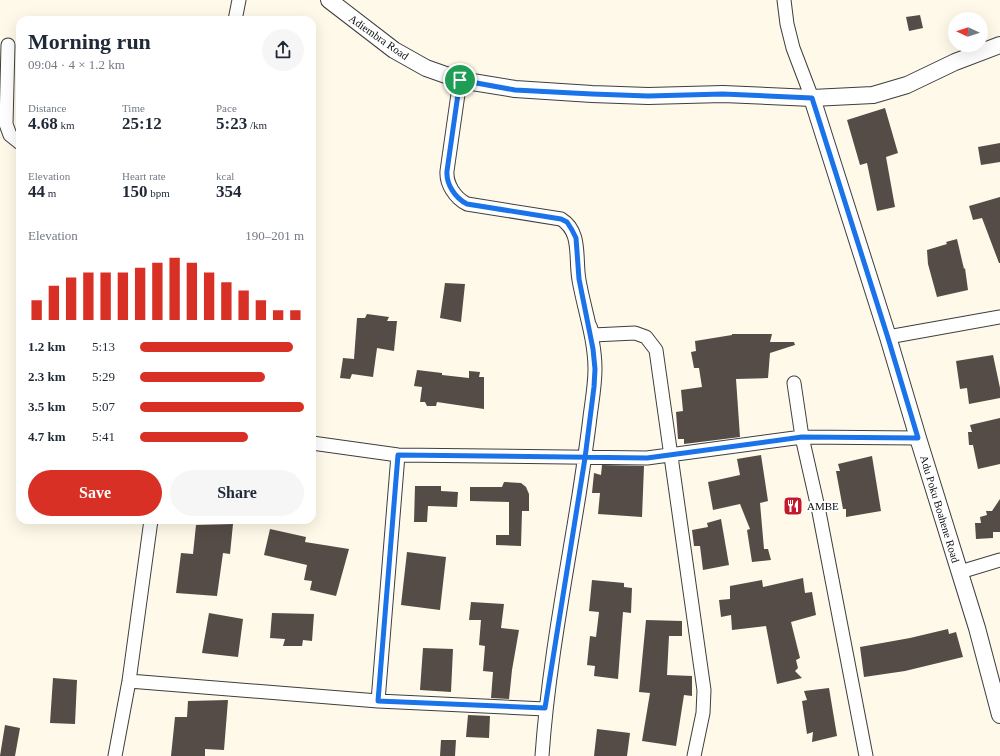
<!DOCTYPE html>
<meta charset="utf-8">
<style>
body{margin:0;font-family:"Times New Roman",serif;background:#f6f6f7;color:#1f2937;height:100vh;display:flex;flex-direction:column;font-size:15px;white-space:nowrap}
*{box-sizing:border-box;margin:0}
p{font-size:13px;color:#747a83}
.icon{flex:none;width:22px;height:22px;fill:none;stroke:currentColor;stroke-width:2;stroke-linecap:round;stroke-linejoin:round}
.map{position:relative;flex:1;overflow:hidden}
.panel{position:absolute;left:16px;top:16px;width:300px;height:508px;display:flex;flex-direction:column;background:#fff;border-radius:12px;box-shadow:0 4px 16px #0002}
.panel>*{flex:none}
.needle{width:26px;rotate:274deg}
.controls{position:absolute;left:948px;top:12px;display:grid;gap:8px}
.controls a{display:grid;place-items:center;width:40px;height:40px;border-radius:50%;background:#fff;box-shadow:0 4px 16px #0002;font-size:20px}
.pin{position:absolute;display:grid;place-items:center;width:34px;height:34px;color:#fff;margin:-17px;border:2px solid #fff;border-radius:50%;box-shadow:0 1px 4px #0007}
.round{display:grid;place-items:center;flex:none;width:42px;height:42px;border-radius:21px;background:#f6f6f7}
.head{display:flex;align-items:center;justify-content:space-between;height:68px;padding:0 12px}
h1{font-size:22px;font-weight:800;line-height:30px}
.figures{display:grid;grid-template-columns:repeat(3,1fr);gap:6px;height:68px;padding:4px 12px}
.figures div{display:grid;align-content:center}
.figures b{font-size:17px;font-weight:800}
.figures small{font-size:11px;font-weight:400}
.figures p{font-size:11px}
.chart{height:112px;padding:8px 12px}
.chart p{display:flex;justify-content:space-between}
.chart svg{width:100%;height:72px;margin-top:4px;stroke:#d93025;stroke-width:6}
.cta{display:flex;gap:8px;margin-top:auto;padding:8px 12px}
.cta a{flex:1;height:46px;border-radius:24px;background:#d93025;color:#fff;font-size:16px;font-weight:800;line-height:46px;text-align:center}
.cta a+a{background:#f6f6f7;color:#1f2937}
ul{padding:0 12px;list-style:none;font-size:13px}
li{display:grid;grid-template-columns:64px 48px 1fr;align-items:center;height:30px}
li i{height:10px;border-radius:5px;background:#d93025}
.map>svg:first-child{display:block}
</style>
<div class="map">
<svg width="1000" height="756" viewBox="0 0 1000 756">
<rect width="100%" height="100%" fill="#fff9e9"/>
<path fill="#554b47" d="M920,15L923,28L909,31L906,17Z
M885,108L898,153L886,157L895,207L877,211L867,163L860,165L847,120Z
M1000,143V162L981,165L978,147Z
M1000,197V263H999L982,218L973,220L969,206Z
M957,239L964,269L965,268L968,290L937,297L928,264L927,250L947,244L946,242Z
M445,283L465,284L461,322L440,318Z
M367,314L389,317L387,321H397L394,351L377,348L373,377L352,374L350,379L340,378L343,358L354,359L357,318H365Z
M732,334H772L770,342H794L795,345L770,353L768,378L736,379L740,437L684,444V439H678L676,412L683,411L681,390L702,387L699,368H694L691,352L696,351L695,341L732,335Z
M993,355L1000,388V398L969,404L967,388L960,389L956,361Z
M417,370L442,373V375L469,378V371L480,372L479,377H484V409L437,402L436,406H427L425,402H420L422,387L414,386Z
M1000,418V464L978,469L973,445H969L968,432H972L970,425Z
M761,455L768,501L760,503L764,549H768L771,560L752,562L747,530L750,529L740,504L713,510L708,482L740,475L737,459Z
M872,456L881,511L846,517V509H843L836,471H840L838,464Z
M602,465L644,466L642,517L598,514L600,493H592L594,473L601,475Z
M504,482L521,483L526,487L529,494V511H522L521,546L496,545V535H509V502L470,501V487H502Z
M415,486H441V491L458,492L457,507L428,506L427,522H414Z
M1000,499V532H993V538L976,539L975,523H981L980,517L987,515L986,511H992Z
M721,519L729,565L703,570L700,546H694L692,530L708,527L707,523Z
M233,524L230,554L223,553L217,596L176,593L181,553L193,554L196,525Z
M270,529L306,537L305,542L349,549L336,596L310,590L312,581L304,580L307,565L264,555Z
M407,552L446,557L440,610L401,605Z
M803,578L805,593L812,592L816,615L791,622L800,658L796,660L798,668L795,671L802,678L777,684L766,626L732,630L731,615L721,617L719,600L730,599V586L762,580L763,587Z
M592,580L624,583V587L632,588L631,613L623,612L618,679L594,676L595,666L587,665L590,636L596,637L599,612L589,611Z
M471,602L504,604L501,628L519,630L512,670L509,699L491,698L493,672L483,671L485,646L479,645L481,620H469Z
M209,613L243,619L238,657L202,653Z
M272,613L314,614L312,641L303,640L302,646H283L285,639L270,638Z
M646,620L682,621V636H669L667,675L692,676V696L684,695L676,746L642,741L650,693L639,692Z
M948,629L949,634L956,632L963,657L905,671L864,677L860,647L910,638Z
M423,648L453,649L451,692L420,690Z
M53,678L77,680L75,724L50,723Z
M829,688L837,736L812,742L813,732L807,734L802,701L807,700L804,691Z
M228,700L224,750L205,749V756H171L175,717H187L188,701Z
M468,715L490,716L489,738L466,737Z
M5,725L20,728L15,756H0Z
M597,729L630,733L627,756H594Z
M441,740H456L455,756H440Z"/>
<g fill="none" stroke-linecap="round" stroke-linejoin="round">
<defs>
<path id="minor" d="M784,0L787,24L793,48L812,98
M235,20L239,0
M8,45L6,124L10,135L20,143
M460,80L447,171C446,184 455,198 467,204L561,219C582,232 575,258 579,280C584,309 595,339 595,369C595,385 592,401 590,417C587,443 583,469 579,495C565,582 548,669 542,756
M590,326L593,335L635,333L646,337L656,350L704,690L703,713L694,756
M888,337L1000,317
M794,383L802,437L819,512L866,756
M312,443L398,455L647,458L802,437L918,438
M960,572L1000,560
M129,681L378,701L545,709
M378,701L398,455
M115,756L129,681L151,520"/>
<path id="tertiary" d="M329,0L394,50L426,68L460,80L515,89L592,94L648,96L723,94L812,98L873,95L907,85L955,62L1000,45
M812,98L888,337L918,438L977,628L1000,715"/>
</defs>
<use href="#minor" stroke="#3e3e3e" stroke-width="15"/>
<use href="#tertiary" stroke="#3e3e3e" stroke-width="18"/>
<use href="#minor" stroke="#fff" stroke-width="13"/>
<use href="#tertiary" stroke="#fff" stroke-width="16"/>
</g>
<g fill="none" stroke-linecap="round" stroke-linejoin="round">
<defs>
<path id="route" d="M460,80L447,171C446,184 455,198 467,204L561,219L567,222L572,230L576,238L579,279L593,349L595,369L594,387L585,458L545,708L378,701L398,455L647,458L802,437L918,438L888,338L812,98L723,94L648,96L592,94L515,90L460,80"/>
</defs>
<use href="#route" stroke="#fff" stroke-width="8"/>
<use href="#route" stroke="#1a73e8" stroke-width="5"/>
</g>
<defs>
<symbol id="restaurant-square" viewBox="-11 -11 22 22"><rect x="-9" y="-9" width="18" height="18" rx="4" fill="#c31b2e" stroke="#fff"/><path d="M-5-6h1v4h1v-4h1v4h1v-4h1v5L-1.5 .5V6h-2V.5L-5-1ZM5-6V6H3V1.5H1.5Q1.5-4 5-6Z" fill="#fff"/></symbol>
</defs>
<g fill-rule="evenodd">
<use href="#restaurant-square" x="782" y="495" width="22" height="22"/>
</g>
<g text-anchor="middle" dominant-baseline="central" stroke-width="4" stroke-linejoin="round" paint-order="stroke">
<g font-size="11" fill="#0b0b0b" stroke="#fff">
<text transform="translate(379 37) rotate(35)">Adiembra Road</text>
<text transform="translate(940 509) rotate(73)">Adu Poku Boahene Road</text>
</g>
<g font-size="11" fill="#0b0b0b" stroke="#fff" text-anchor="start">
<text x="807" y="506">AMBE</text>
</g>
</g>
</svg>
<div class="controls">
<a><svg class="needle" viewBox="-14 -14 28 28"><path d="M0-13l5 13h-10z" fill="#e53935"/><path d="M0 13l5-13h-10z" fill="#747a83"/></svg></a>
</div>
<div class="pin" style="left:460px;top:80px;background:#1e9e55"><svg class="icon" aria-label="arrive" viewBox="0 0 24 24"><path d="M6 21V4h12l-3 4 3 4H6"/></svg></div>
<section class="panel">
<div class="head"><div><h1>Morning run</h1><p>09:04 · 4 × 1.2 km</p></div><a class="round"><svg class="icon" aria-label="share" viewBox="0 0 24 24"><path d="M12 15V3M7 8l5-5 5 5M5 13v7h14v-7"/></svg></a></div>
<div class="figures">
<div><p>Distance</p><b>4.68<small> km</small></b></div>
<div><p>Time</p><b>25:12</b></div>
<div><p>Pace</p><b>5:23<small> /km</small></b></div>
</div>
<div class="figures">
<div><p>Elevation</p><b>44<small> m</small></b></div>
<div><p>Heart rate</p><b>150<small> bpm</small></b></div>
<div><p>kcal</p><b>354</b></div>
</div>
<div class="chart"><p><span>Elevation</span>190–201 m</p>
<svg viewBox="0 0 160 44" preserveAspectRatio="none"><path d="M5 44V32M15 44V23M25 44V18M35 44V15M45 44V15M55 44V15M65 44V12M75 44V9M85 44V6M95 44V9M105 44V15M115 44V21M125 44V26M135 44V32M145 44V38M155 44V38"/></svg>
</div>
<ul>
<li><b>1.2 km</b>5:13<i style="width:93%"></i></li>
<li><b>2.3 km</b>5:29<i style="width:76%"></i></li>
<li><b>3.5 km</b>5:07<i style="width:100%"></i></li>
<li><b>4.7 km</b>5:41<i style="width:66%"></i></li>
</ul>
<div class="cta"><a>Save</a><a>Share</a></div>
</section>
</div>
